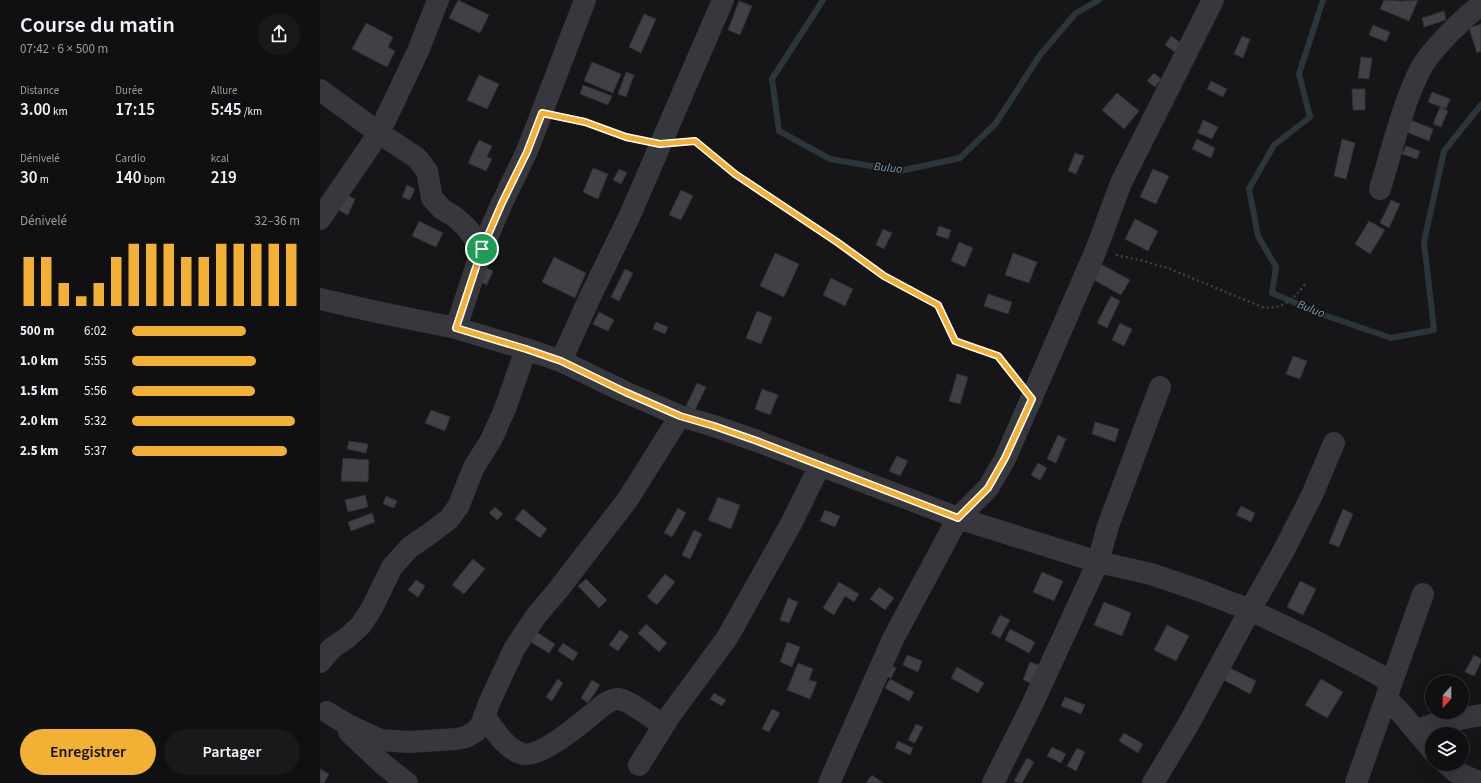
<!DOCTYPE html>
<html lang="fr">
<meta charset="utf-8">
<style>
body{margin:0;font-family:"Source Sans 3",sans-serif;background:#19191b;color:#f1f3f6;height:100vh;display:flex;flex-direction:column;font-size:15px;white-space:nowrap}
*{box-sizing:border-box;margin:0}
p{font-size:13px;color:#9c9d9f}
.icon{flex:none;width:22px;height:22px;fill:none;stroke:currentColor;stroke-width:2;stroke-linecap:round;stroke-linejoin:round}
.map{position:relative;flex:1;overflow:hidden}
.details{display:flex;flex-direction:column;background:#101012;width:320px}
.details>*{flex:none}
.needle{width:26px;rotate:201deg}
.buttons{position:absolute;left:1105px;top:675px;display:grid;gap:8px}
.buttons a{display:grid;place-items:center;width:44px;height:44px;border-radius:50%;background:#101012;box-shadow:0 4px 16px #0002,0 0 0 1px #303032;font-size:20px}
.pin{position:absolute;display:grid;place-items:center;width:34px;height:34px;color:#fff;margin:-17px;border:2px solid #fff;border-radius:50%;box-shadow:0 1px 4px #0007}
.round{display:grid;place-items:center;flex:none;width:42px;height:42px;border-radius:21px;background:#19191b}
.summary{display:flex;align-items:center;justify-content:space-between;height:68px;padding:0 20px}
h1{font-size:22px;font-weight:600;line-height:30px}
.stats{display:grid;grid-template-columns:repeat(3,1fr);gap:6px;height:68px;padding:4px 20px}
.stats div{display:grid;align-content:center}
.stats b{font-size:17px;font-weight:600}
.stats small{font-size:11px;font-weight:400}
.stats p{font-size:11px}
.chart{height:112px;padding:8px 20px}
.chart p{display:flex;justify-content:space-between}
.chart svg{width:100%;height:72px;margin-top:4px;stroke:#f2b134;stroke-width:6}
.cta{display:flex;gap:8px;margin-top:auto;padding:8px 20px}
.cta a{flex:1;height:46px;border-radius:24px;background:#f2b134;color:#111;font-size:16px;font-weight:600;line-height:46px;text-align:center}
.cta a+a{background:#19191b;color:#f1f3f6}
ul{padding:0 20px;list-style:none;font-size:13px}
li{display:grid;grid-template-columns:64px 48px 1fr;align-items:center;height:30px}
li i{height:10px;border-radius:5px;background:#f2b134}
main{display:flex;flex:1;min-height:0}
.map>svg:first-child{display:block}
</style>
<main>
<section class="details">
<div class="summary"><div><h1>Course du matin</h1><p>07:42 · 6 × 500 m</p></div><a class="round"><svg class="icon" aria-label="share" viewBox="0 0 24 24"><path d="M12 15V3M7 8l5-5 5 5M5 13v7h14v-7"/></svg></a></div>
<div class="stats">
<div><p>Distance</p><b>3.00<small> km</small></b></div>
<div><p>Durée</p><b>17:15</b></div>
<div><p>Allure</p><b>5:45<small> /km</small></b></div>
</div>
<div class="stats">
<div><p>Dénivelé</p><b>30<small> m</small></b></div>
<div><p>Cardio</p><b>140<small> bpm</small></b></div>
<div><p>kcal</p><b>219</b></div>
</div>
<div class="chart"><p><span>Dénivelé</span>32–36 m</p>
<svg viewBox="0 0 160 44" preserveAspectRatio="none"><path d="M5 44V14M15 44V14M25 44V30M35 44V38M45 44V30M55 44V14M65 44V6M75 44V6M85 44V6M95 44V14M105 44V14M115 44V6M125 44V6M135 44V6M145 44V6M155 44V6"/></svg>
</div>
<ul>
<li><b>500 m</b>6:02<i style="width:68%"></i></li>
<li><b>1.0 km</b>5:55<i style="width:74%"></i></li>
<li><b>1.5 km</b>5:56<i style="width:73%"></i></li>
<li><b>2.0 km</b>5:32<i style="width:97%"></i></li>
<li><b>2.5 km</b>5:37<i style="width:92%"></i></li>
</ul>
<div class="cta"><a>Enregistrer</a><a>Partager</a></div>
</section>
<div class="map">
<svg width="1161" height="783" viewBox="0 0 1161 783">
<rect width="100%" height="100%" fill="#161618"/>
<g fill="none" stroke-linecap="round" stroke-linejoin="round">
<path stroke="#2c353c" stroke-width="6" d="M503,0L452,79L459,131L510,159L580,171L640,158L676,123L720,55L756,13L779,0
M1003,0L979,74L990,117L954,145L929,189L938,236L956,267L952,293L1007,316L1071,338L1114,330L1104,242L1124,151L1161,105"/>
</g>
<path fill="#404145" stroke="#303034" d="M138,0L169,15L160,33L129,18Z
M1064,0L1081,1L1098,0L1089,21L1060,9Z
M419,1L432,6L420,35L408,30Z
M1124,11L1126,20L1104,27L1102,18Z
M324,14L336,19L321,53L309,47Z
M46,23L73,37L68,47L75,51L67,67L32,49Z
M1161,24V51L1157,53L1149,28Z
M1053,25L1070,32L1066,42L1049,35Z
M851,36L861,43L855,52L845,45Z
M922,36L930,39L923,58L914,54Z
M1041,57L1052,58L1049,79L1038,78Z
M272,62L301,74L293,93L264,81Z
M306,72L314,75L306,97L298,94Z
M834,73L841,79L835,87L827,81Z
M159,75L179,84L167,109L147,100Z
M891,81L907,89L903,97L887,89Z
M263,85L292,96L288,105L260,94Z
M1032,89H1045V110H1033Z
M1112,92L1130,99L1126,109L1108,102Z
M797,93L819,111L804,129L782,110Z
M1120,107L1128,111L1121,127L1113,124Z
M1088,119L1113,129L1109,141L1084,131Z
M883,120L898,127L892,139L878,133Z
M877,139L895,148L891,158L872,149Z
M1022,139L1035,143L1026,179L1014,176Z
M159,140L172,146L167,157L172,159L166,171L148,163Z
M1086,146L1100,151L1097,159L1082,154Z
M755,153L764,156L756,174L748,171Z
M273,168L288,174L278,199L263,192Z
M299,169L307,173L301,184L293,180Z
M833,169L849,176L836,204L820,197Z
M87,185L95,189L90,200L82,197Z
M361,190L373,196L361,220L349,215Z
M22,193L35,199L28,215L14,208Z
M1071,200L1080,204L1069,228L1060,223Z
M815,219L838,231L828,251L805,239Z
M99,221L123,233L116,247L92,236Z
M1049,221L1065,230L1050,254L1035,244Z
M619,226L631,230L628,239L616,235Z
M563,229L572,233L564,249L556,245Z
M639,242L653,248L645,267L631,261Z
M455,253L479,264L464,297L440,286Z
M693,253L717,262L709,283L685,275Z
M234,257L266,273L255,298L222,282Z
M781,264L810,280L801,295L772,279Z
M160,265L173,271L167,285L154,279Z
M305,269L313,273L299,301L291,297Z
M511,278L533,289L525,306L503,295Z
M668,294L692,302L688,314L664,306Z
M791,296L800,301L787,328L777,323Z
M437,311L452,317L441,344L426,338Z
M279,312L294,320L288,331L273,324Z
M336,322L348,327L345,334L333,329Z
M800,323L812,329L804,346L792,340Z
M973,356L987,361L980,379L966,374Z
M637,374L648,377L640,404L629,401Z
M377,383L386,387L375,410L366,406Z
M442,389L458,395L450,415L435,409Z
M111,410L130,417L125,431L105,423Z
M775,422L799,429L795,442L772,434Z
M738,435L746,439L736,463L727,459Z
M29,441L48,444L46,453L27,449Z
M577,456L588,461L580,476L569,471Z
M23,458L49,460L48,482L21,481Z
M718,463L727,468L720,480L711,475Z
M45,495L48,507L28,512L25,500Z
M66,496L77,501L74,508L63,504Z
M398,497L420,505L411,529L388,520Z
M921,506L935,513L931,522L916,515Z
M175,507L183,514L177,520L169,513Z
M358,508L366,513L352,537L344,533Z
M203,509L227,529L220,538L195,519Z
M1023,509L1033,514L1019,547L1009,543Z
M505,510L520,516L515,527L500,521Z
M52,513L55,522L31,531L28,522Z
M374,530L382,534L370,559L362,555Z
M153,559L165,569L144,594L132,585Z
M722,572L743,581L734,601L713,592Z
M345,574L355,582L337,605L327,597Z
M266,579L287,600L279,608L258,586Z
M96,580L105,586L98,597L88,590Z
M980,581L996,589L983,615L967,607Z
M519,582L539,594L534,602L525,596L514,615L503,608Z
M559,587L574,598L565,610L550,599Z
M468,598L478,602L469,623L460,620Z
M784,602L811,613L802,636L774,625Z
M680,615L690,620L680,638L671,633Z
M326,624L347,643L339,652L318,633Z
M847,625L869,636L856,661L834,650Z
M690,629L715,642L709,653L685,640Z
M300,630L309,636L298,651L289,645Z
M215,631L235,644L229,653L209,641Z
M467,642L480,647L472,667L460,662Z
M243,643L258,653L253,661L238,651Z
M587,655L602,661L598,672L583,665Z
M1154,655L1161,659V662L1154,676L1145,672Z
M710,662L721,666L714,684L703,680Z
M478,663L493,669L489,680L497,682L490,699L467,690Z
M567,664L576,668L571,678L562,674Z
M637,667L664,683L658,693L631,678Z
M910,668L936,681L930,694L904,680Z
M238,679L243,683L232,701L226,697Z
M570,679L594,692L589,701L565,688Z
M1001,679L1023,692L1007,718L985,705Z
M272,680L280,685L268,703L261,698Z
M394,693L406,700L402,706L390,699Z
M745,697L765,705L761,714L741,706Z
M452,709L460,713L449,732L442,729Z
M596,724L603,727L595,743L588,740Z
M804,733L823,744L818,753L799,741Z
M578,741L593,748L590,755L575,748Z
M732,747L746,754L741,763L727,756Z
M757,748L765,752L756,771L747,766Z
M707,758L714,762L702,783H698L694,781Z
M0,769L9,774L4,783H0Z
M552,775L563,783H546Z"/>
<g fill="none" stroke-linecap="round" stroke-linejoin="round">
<path stroke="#3d3f44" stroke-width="2.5" stroke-dasharray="2 3" stroke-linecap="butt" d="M243,117L265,122L306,137L320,140
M365,142L375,141L415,174L517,242L564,276L618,305L635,341L678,356L696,380
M796,255L824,261L850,269L942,307C964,310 973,299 986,283"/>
<path stroke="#37383d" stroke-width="22" d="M0,90L59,133L97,158L107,171L112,198L122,209L135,217L147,228L162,249
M1060,189C1072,150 1082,106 1100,70C1109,52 1144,17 1161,5
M0,219L59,133L98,51L118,0
M0,299L57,312L136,328L206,349L241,361L305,392L360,416L394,426L437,441L638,518L778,562L831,574L881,591L930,610L993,640L1050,670L1063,677L1070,685
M136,328L162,249L182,203L207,151L265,0
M241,361L270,297L310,215L403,0
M0,662L12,648L28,637L41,625L52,608L72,567L90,547L108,535L129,519L138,507L154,467L171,440L185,409L206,349
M1067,699L1081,713L1112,750
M7,712L28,725L60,740L89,742L136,739L146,737L156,731L162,723L169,703L194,649L216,616L238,590L308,499L360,416
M164,716C174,729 184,747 200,753C218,761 261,723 275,712C281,707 290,698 299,699C310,701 332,718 343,725
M1096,731L1117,723L1161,715
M29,732L64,765L87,783
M1127,764L1136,772L1161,783
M319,765L351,714L407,638L472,522L500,465
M509,783L573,639L638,518L668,488L685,459L776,250L801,183L893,0
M673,783L711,707L778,562L788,526L840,387
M833,783L868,725L930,610L964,550L992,495L1014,443
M1036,783L1103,594"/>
</g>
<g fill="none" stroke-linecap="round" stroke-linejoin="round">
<defs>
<path id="route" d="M222,113L265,122L306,137L340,144L375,141L415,174L517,242L564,276L618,305L635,341L678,356L712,399L685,458L668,488L638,518L437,441L394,426L360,416L305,392L241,361L206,349L136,328L162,249L182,203L207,152Z"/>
</defs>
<use href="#route" stroke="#fff" stroke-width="8"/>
<use href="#route" stroke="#f2b134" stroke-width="5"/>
</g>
<g text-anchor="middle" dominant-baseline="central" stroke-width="3" stroke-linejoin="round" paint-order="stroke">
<g font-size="12" font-style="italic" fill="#7f9bb3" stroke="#111113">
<text transform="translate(568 168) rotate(6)">Buluo</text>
<text transform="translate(991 309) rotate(22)">Buluo</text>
</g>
</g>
</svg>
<div class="buttons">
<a><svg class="needle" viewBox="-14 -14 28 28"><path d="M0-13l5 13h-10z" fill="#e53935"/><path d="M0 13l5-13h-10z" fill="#9c9d9f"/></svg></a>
<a><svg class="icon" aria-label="layers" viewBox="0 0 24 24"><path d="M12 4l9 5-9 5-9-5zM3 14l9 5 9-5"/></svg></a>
</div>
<div class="pin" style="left:162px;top:249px;background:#1e9e55"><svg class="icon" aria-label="arrive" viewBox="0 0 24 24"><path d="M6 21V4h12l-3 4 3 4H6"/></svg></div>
</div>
</main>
